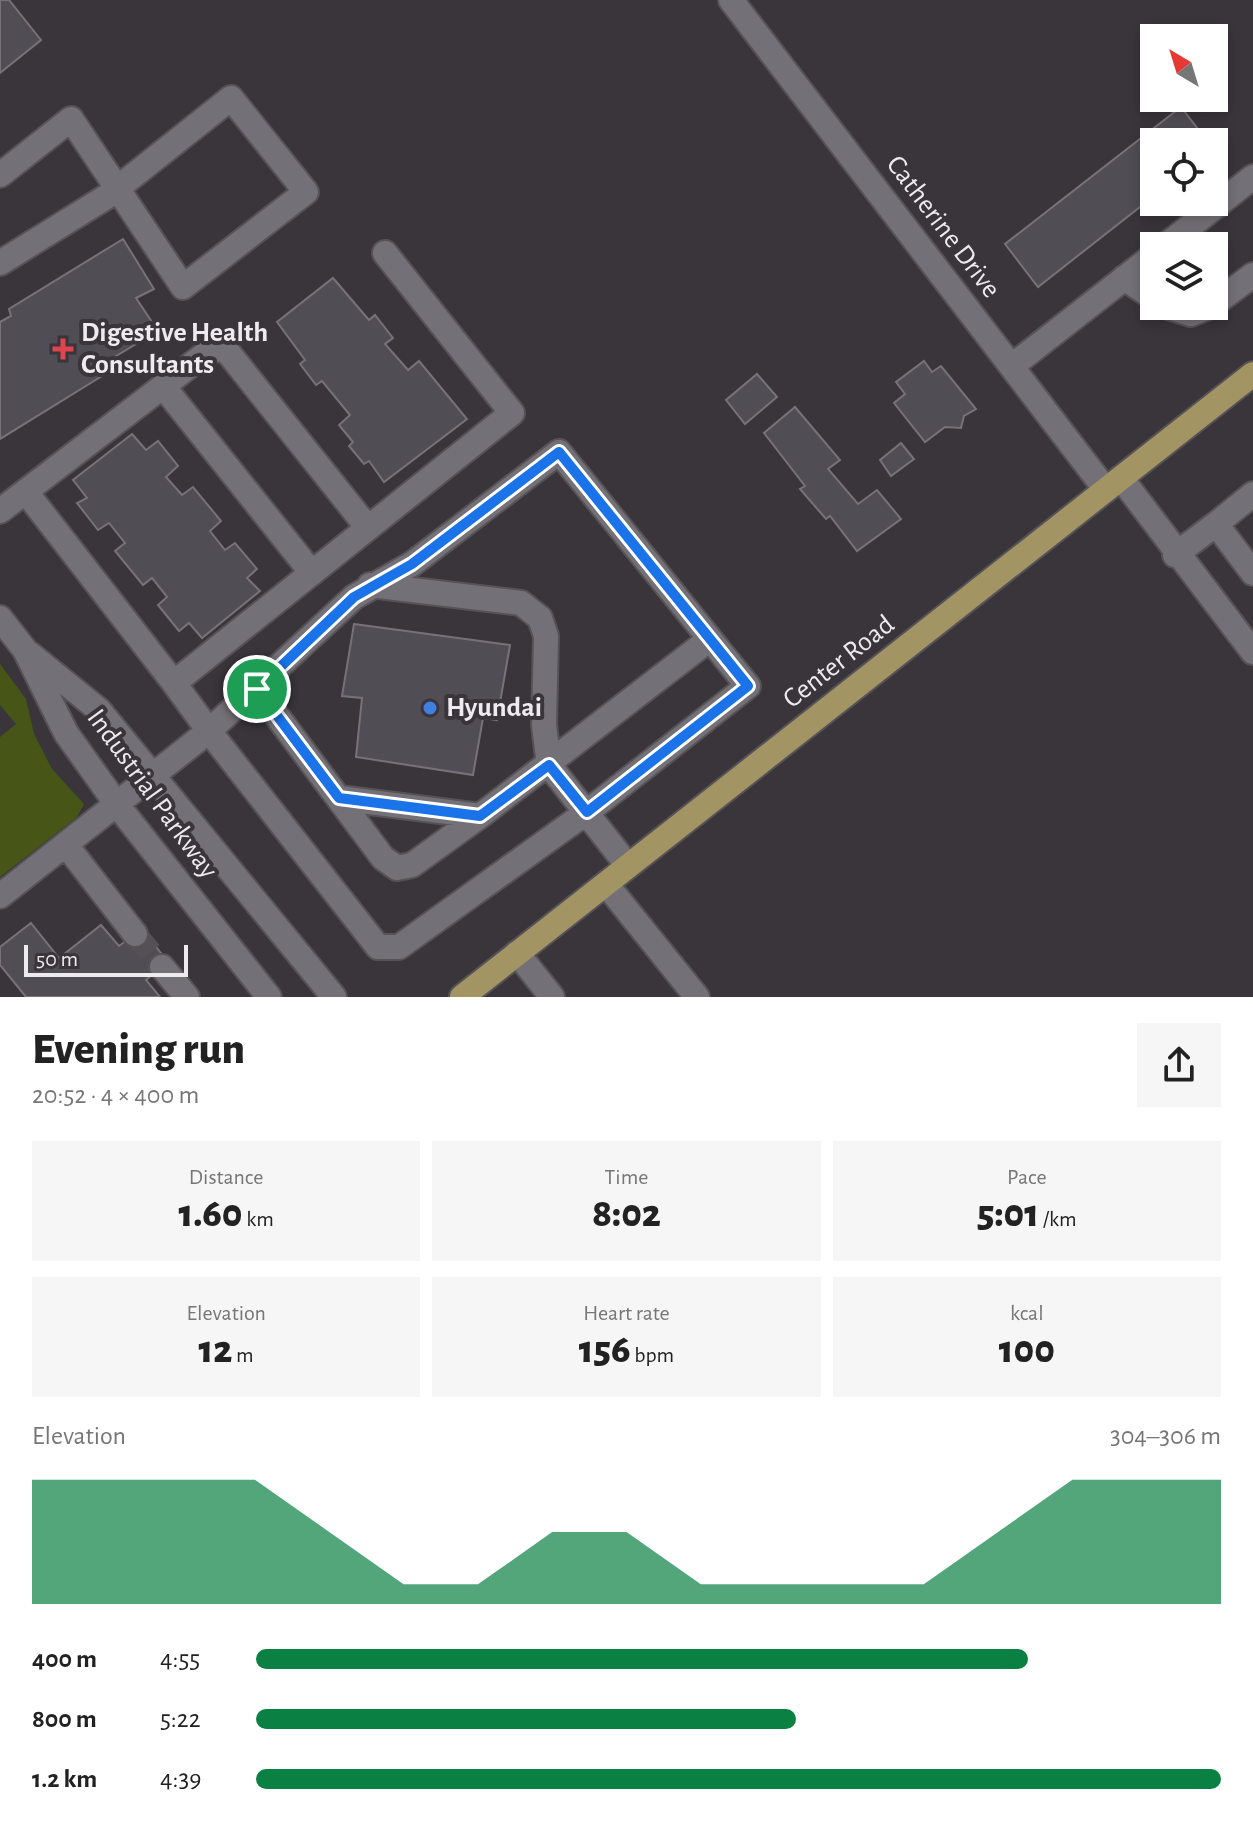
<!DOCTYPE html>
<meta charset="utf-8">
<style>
body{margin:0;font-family:"Alegreya Sans",sans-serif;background:#f6f6f6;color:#222;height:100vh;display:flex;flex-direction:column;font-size:30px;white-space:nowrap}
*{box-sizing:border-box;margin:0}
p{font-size:26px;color:#767676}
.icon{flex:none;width:44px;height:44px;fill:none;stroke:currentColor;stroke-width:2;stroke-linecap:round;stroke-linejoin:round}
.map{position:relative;height:997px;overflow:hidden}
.side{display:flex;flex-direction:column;background:#fff;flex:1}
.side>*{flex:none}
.needle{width:52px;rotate:322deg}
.tools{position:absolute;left:1140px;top:24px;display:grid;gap:16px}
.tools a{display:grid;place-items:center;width:88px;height:88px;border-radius:0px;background:#fff;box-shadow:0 4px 12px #0003;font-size:40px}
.scale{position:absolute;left:24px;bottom:20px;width:164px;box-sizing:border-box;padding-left:8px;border:4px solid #eeebef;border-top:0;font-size:22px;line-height:28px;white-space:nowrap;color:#eeebef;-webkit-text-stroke:6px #39353b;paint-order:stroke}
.pin{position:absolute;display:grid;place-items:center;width:68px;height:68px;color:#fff;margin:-34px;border:4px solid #fff;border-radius:50%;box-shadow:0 2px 8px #0007}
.round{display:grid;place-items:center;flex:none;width:84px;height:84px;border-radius:0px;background:#f6f6f6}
.overview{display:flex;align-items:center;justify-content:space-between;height:136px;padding:0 32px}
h1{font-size:44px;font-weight:800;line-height:60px}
.figures{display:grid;grid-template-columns:repeat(3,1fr);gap:12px;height:136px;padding:8px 32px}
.figures div{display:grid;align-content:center;border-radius:0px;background:#f6f6f6;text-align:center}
.figures b{font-size:40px;font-weight:800}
.figures small{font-size:22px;font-weight:400}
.figures p{font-size:22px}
.chart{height:224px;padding:16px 32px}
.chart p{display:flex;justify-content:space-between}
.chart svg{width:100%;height:144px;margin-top:8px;fill:#0b8043;opacity:.7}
ul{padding:0 32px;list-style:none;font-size:26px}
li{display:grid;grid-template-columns:128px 96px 1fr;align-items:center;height:60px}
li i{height:20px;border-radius:10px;background:#0b8043}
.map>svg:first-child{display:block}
</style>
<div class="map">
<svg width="1253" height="997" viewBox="0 0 1253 997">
<rect width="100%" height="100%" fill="#39353b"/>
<path fill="#475617" d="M0,664L26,699L34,734L52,769L84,804L77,817L0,877V737L16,724L0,705Z"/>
<path fill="#514d54" stroke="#777279" stroke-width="2" d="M0,0H9L41,40L0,73Z
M1181,107L1208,142H1154V196L1038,287L1005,244Z
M123,239L154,289L136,298L158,331L96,368L102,376L0,439V322L11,316L9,309Z
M333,278L369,320L375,315L393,338L385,344L408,370L419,361L467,419L384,482L369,461L364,464L349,446L353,442L339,425L350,415L322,381L316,385L300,364L305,360L277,322Z
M924,361L932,372L941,366L976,409L964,416L961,428L945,427L925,442L894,403L905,394L896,382Z
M757,374L777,397L745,424L726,400Z
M795,407L840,460L828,469L858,504L877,490L901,519L857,551L830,516L826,519L800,489L805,486L764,433Z
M132,434L146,450L158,441L178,466L166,477L182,495L193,487L221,521L210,531L225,550L235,543L257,569L247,578L260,591L202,638L189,623L179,631L158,605L167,597L152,578L143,585L115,551L125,543L109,523L98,530L77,503L87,498L73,480Z
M901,443L914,459L891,476L880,460Z
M354,624L510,645L497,720L483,718L473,775L356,757L362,698L342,696Z
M31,923L59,958L101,925L119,946L142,929L168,962L146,980L160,997H26L0,965V947Z"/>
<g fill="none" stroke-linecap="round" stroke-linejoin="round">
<path stroke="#545056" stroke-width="24" stroke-dasharray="24 12" stroke-linecap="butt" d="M135,934L162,967"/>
<defs>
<path id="minor" d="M731,0L1106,490
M0,175L71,119L183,287L306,192L231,98L119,187L111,194L0,263
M1165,246L1253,177
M1124,278L1154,298
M1214,304L1253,275
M1165,306L1191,314L1211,306
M1012,366L1154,255
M163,386L312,573
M1121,478L1253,652
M0,511L213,348L227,351L368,528L174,683L26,492
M1216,524L1253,494
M368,528L512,413L385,253
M1175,555L1216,524L1253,573
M370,585L521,603L540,618L546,636L544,725L549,765L628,866
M0,618L25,650L66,733L118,806L269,997
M30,654L99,710L334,997
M257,689L383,858L397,868L412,865L480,816L710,639
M339,798L480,816
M66,845L135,934
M606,884L697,997
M0,896L209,731L378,947H399L587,812L748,686L559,452L412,564L354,597L209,731L174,683
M517,953L552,997
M162,967L187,997"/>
<path id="major" d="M462,997L1253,374"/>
</defs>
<use href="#minor" stroke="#565357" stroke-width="28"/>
<use href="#major" stroke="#565357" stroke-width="28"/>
<use href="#minor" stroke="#747077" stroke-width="24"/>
<use href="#major" stroke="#a39464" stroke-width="24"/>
</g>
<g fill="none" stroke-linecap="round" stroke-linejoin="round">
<defs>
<path id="route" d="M559,452L748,686L587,812L549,765L480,816L339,798L257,689L354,597L412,564Z"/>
</defs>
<use href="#route" stroke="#fff" stroke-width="16"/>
<use href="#route" stroke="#1a73e8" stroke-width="10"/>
</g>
<path fill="#e0444e" stroke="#39353b" stroke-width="3" d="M59 337h8v8h8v8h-8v8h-8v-8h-8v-8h8z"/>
<circle fill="#3f7fe0" stroke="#39353b" stroke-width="3" cx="430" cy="708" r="8"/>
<g text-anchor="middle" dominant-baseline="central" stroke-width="8" stroke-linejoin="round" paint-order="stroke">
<g font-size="28" fill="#eeebef" stroke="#39353b">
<text transform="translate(943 227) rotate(53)">Catherine Drive</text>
<text transform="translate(839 662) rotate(-38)">Center Road</text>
<text transform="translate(152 794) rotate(54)">Industrial Parkway</text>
</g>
<g font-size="28" font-weight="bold" fill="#eeebef" stroke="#39353b" text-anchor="start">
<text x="81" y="333">Digestive Health<tspan x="81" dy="32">Consultants</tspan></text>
<text x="446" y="708">Hyundai</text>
</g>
</g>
</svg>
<div class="tools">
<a><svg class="needle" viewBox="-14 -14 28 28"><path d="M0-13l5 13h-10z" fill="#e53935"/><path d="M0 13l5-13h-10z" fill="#767676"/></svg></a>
<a><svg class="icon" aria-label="locate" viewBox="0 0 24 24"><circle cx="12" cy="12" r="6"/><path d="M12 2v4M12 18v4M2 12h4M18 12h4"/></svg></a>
<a><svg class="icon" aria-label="layers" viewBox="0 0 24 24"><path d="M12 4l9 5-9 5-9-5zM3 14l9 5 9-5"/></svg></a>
</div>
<div class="scale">50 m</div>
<div class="pin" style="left:257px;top:689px;background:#1e9e55"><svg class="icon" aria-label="arrive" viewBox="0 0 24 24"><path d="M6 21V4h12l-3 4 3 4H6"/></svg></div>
</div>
<section class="side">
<div class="overview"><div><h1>Evening run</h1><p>20:52 · 4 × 400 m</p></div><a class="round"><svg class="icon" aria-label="share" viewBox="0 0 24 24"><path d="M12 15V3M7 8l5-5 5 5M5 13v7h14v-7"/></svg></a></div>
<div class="figures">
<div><p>Distance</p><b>1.60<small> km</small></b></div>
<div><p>Time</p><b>8:02</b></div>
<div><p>Pace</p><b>5:01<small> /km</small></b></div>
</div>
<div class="figures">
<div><p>Elevation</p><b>12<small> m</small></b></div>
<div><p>Heart rate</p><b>156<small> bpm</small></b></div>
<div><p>kcal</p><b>100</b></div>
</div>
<div class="chart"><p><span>Elevation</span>304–306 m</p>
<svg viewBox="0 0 160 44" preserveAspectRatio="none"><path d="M0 44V6L10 6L20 6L30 6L40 22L50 38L60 38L70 22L80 22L90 38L100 38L110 38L120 38L130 22L140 6L150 6L160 6V44z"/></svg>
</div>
<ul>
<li><b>400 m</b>4:55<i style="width:80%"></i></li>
<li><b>800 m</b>5:22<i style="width:56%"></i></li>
<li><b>1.2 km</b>4:39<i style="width:100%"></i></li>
</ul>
</section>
